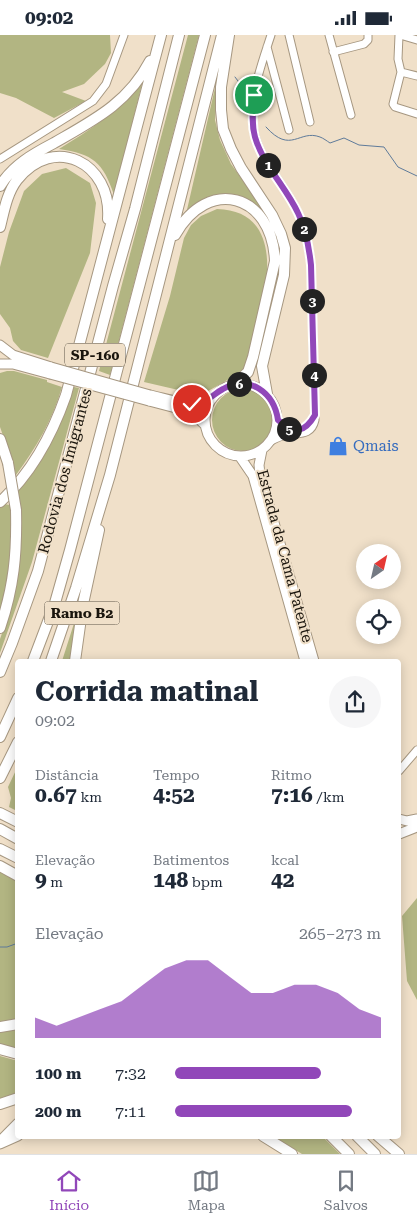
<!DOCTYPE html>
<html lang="pt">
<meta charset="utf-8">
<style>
body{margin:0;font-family:"Roboto Serif",serif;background:#f6f6f7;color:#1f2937;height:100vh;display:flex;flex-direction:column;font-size:19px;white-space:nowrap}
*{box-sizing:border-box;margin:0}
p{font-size:16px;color:#747a83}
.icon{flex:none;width:28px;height:28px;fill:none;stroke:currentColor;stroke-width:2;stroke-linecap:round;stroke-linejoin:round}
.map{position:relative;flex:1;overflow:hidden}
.panel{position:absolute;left:15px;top:624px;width:386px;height:480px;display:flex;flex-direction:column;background:#fff;border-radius:5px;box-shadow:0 2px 12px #0003}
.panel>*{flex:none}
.needle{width:32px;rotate:34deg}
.fabs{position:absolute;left:356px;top:509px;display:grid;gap:10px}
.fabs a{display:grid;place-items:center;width:45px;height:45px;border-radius:50%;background:#fff;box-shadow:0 2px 12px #0003;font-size:25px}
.pin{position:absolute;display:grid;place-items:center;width:42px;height:42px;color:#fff;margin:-21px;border:2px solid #fff;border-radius:50%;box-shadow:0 1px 5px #0007}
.km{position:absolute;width:25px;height:25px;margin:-12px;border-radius:50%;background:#222;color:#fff;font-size:14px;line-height:25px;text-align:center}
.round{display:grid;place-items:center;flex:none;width:52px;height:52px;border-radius:26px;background:#f6f6f7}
.headline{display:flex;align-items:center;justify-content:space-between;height:85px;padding:0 20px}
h1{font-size:28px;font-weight:700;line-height:38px}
.metrics{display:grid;grid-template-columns:repeat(3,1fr);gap:8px;height:85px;padding:5px 20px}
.metrics div{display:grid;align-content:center}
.metrics b{font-size:21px;font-weight:700}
.metrics small{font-size:14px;font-weight:400}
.metrics p{font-size:14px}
.chart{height:140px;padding:10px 20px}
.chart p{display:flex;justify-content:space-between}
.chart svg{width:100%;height:90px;margin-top:5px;fill:#9147b9;opacity:.7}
ul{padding:0 20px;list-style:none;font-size:16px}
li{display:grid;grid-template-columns:80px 60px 1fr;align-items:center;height:38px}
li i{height:12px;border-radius:6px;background:#9147b9}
.status{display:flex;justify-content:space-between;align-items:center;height:35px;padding:0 25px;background:#fff;direction:ltr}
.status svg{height:14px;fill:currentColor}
.tab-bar{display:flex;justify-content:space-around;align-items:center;height:70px;border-top:1px solid #e0e1e3;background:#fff;font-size:14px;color:#747a83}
.tab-bar a{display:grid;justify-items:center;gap:2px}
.tab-bar .on{color:#9147b9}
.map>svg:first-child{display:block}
</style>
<div class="status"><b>09:02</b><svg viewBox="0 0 49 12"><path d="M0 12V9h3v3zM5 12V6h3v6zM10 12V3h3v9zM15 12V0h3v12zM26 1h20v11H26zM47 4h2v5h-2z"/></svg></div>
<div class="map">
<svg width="417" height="1119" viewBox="0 0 417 1119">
<rect width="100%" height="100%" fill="#f0e0c9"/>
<path fill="#b2b582" d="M0,0H110L111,18L105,29L84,49L62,57L86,66L54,83L16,63L0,58Z
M188,0H199L110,340L99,336Z
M218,40L215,85L220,105L231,129L268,180C253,167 233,153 214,162C204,166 195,174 186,179Z
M142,49L114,160C103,127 93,119 59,114C90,95 118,76 142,49Z
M66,133L90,148L96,168L90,218L48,323L21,315L13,306L10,293L0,279V232L9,197L24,156L42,139Z
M217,174C287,176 268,258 253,303C251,310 248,327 245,332C241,338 207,357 200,360L144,347L170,261L184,203L191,190L201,181Z
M7,336H14L47,345V347L62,352C53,384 36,413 16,440L13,427L12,426L0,392V338Z
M74,352L79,353L32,527L0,618V604L8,581L19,468L18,455C46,419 59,395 74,352Z
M212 385a31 31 0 1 1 62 0a31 31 0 1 1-62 0Z
M4,469L10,470L12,476L11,533L0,585V473Z
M84,557L72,626H62Z
M17,733V776L9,772L11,763L8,752Z
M0,836L18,846L17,984L0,987Z
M417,863V965L407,946L402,881Z
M17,995V1015L0,1011V997Z
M0,1021L18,1026L17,1060L0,1065Z
M273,1101H322L340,1119H302Z"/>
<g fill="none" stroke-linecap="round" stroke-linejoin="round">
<path stroke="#5f7b9a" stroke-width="1" d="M235,42L247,58
M266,92C291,120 299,94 320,102C323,103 327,106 330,108L344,103L359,110L384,112L398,132L417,141
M0,912H7L18,908"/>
<defs>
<path id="minor" d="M271,0C261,31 246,69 255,101C263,130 286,151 298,178C306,194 309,212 311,230L315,385C311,403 296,397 283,401C279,402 275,404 271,406
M289,0L310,87
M329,0L351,80
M399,0L398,24L401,37L393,69L395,72L417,79
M400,0L417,5
M267,12L289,95
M333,17L364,9L368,5V0
M401,37L417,41
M0,124L93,66L106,49L124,0
M278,385C286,393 293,397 304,393
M399,736L417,715"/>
<path id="major" d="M0,310L13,320L51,332
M0,329H13L50,339
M205 385a36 36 0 1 1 72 0a36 36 0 1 1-72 0Z
M150,360C172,365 190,373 212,364
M149,366L191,377L205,390
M262,415L259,430L260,439L314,626
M240,422L253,441L305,626
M399,784L407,786L417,784
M399,799L417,792
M0,1106L18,1088
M0,1109L18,1101"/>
<path id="highway" d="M229,0L221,52V75L223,94L231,114L241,133L272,180L281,199L285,213L284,240L262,331L267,359
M0,151C13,130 33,119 54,108C94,85 128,68 150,26
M0,192C4,176 7,158 17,145C54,98 112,128 108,184
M175,200C208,141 272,158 275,226L253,322L248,337L235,349
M0,404L8,428
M0,467C32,438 52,400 66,360L161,0
M0,593C14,551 17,519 16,475
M33,626L55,568L70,515L205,0
M51,626L76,553L110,440L222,0
M75,626L83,569L99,495
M0,637L12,608L38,536L113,251L135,174L179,0
M0,702L18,663
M0,743L18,707
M0,778L18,787
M0,794L18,804
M0,814L18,823
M0,831L18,841
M0,992L18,989
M0,1014L18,1019
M0,1069L18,1063
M263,1101L292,1119
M331,1101L349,1119
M357,1101L375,1119
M378,1101L399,1119"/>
</defs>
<use href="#minor" stroke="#a69781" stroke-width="9"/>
<use href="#major" stroke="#a69781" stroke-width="11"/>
<use href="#highway" stroke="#a69781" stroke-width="12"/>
<use href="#minor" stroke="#fff" stroke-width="7"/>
<use href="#major" stroke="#fff" stroke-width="9"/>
<use href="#highway" stroke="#fff" stroke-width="10"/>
<defs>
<path id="major-bridge" d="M51,332L150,360
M50,339L149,366"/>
<path id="highway-bridge" d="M8,428L16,475"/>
</defs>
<use href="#major-bridge" stroke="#a69781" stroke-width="11" stroke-linecap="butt"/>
<use href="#highway-bridge" stroke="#a69781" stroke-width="12" stroke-linecap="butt"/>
<use href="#major-bridge" stroke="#fff" stroke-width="9"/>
<use href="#highway-bridge" stroke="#fff" stroke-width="10"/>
</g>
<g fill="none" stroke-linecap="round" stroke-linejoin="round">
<defs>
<path id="route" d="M192,369C208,369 211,360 223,354C250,339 274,358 278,385C294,399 304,399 315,380L311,230C309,212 306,194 298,178C286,152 263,130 255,102C251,88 253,73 254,60"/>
</defs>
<use href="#route" stroke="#fff" stroke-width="10"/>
<use href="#route" stroke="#9147b9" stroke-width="6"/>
</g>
<defs>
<symbol id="shop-bare" viewBox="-9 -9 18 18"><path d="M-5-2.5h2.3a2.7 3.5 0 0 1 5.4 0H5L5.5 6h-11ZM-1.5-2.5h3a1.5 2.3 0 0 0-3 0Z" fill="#3f7fe0" stroke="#f0e0c9" stroke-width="2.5" paint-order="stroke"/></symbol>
</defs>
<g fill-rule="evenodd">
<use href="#shop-bare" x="324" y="397" width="28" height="28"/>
</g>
<g text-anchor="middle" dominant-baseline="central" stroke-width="4" stroke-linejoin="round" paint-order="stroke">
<g fill="#f0e0c9" stroke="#5a5245" stroke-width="1">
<rect x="65" y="308.5" width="60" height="23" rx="4"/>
<rect x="44.5" y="566.5" width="75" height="23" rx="4"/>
</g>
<g font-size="14" font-weight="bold" fill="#1a150d">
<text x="95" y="320">SP-160</text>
<text x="82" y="578">Ramo B2</text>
</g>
<g font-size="15" fill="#366cbe" stroke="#f0e0c9" text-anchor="start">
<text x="353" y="411">Qmais</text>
</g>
<g font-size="15" fill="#1a150d" stroke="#f0e0c9">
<text transform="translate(65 436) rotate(-75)">Rodovia dos Imigrantes</text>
<text transform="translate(285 521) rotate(75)">Estrada da Cama Patente</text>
</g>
</g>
</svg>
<div class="fabs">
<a><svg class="needle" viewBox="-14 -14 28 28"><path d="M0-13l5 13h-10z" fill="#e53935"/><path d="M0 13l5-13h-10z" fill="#747a83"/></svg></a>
<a><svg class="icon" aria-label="locate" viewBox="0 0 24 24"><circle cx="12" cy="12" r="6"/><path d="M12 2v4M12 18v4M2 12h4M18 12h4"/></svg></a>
</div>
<div class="pin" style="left:254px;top:60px;background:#1e9e55"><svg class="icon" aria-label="arrive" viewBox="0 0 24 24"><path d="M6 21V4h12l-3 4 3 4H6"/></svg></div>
<div class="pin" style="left:192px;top:369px;background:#d93025"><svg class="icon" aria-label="check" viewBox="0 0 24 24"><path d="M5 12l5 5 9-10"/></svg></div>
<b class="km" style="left:268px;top:130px">1</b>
<b class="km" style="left:304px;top:194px">2</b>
<b class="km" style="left:312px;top:266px">3</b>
<b class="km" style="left:314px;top:340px">4</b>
<b class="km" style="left:289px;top:394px">5</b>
<b class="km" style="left:239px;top:349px">6</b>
<section class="panel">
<div class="headline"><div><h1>Corrida matinal</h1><p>09:02</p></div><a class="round"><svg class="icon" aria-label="share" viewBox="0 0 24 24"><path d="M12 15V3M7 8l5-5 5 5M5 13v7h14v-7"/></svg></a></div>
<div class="metrics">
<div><p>Distância</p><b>0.67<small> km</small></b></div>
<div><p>Tempo</p><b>4:52</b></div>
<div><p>Ritmo</p><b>7:16<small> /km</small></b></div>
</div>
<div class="metrics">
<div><p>Elevação</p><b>9<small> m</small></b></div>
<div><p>Batimentos</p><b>148<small> bpm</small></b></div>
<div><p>kcal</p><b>42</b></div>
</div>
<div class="chart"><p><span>Elevação</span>265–273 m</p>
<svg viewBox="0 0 160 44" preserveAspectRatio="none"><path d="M0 44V34L10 38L20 34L30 30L40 26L50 18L60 10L70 6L80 6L90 14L100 22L110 22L120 18L130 18L140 22L150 30L160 34V44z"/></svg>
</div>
<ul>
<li><b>100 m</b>7:32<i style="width:71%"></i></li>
<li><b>200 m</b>7:11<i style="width:86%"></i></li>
</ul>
</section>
</div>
<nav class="tab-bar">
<a class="on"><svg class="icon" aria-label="home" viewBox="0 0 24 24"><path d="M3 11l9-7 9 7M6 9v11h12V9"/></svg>Início</a>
<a><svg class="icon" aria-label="map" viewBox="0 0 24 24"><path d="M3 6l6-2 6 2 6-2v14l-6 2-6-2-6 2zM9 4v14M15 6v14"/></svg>Mapa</a>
<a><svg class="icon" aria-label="saved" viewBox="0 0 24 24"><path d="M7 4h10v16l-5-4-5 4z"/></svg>Salvos</a>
</nav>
